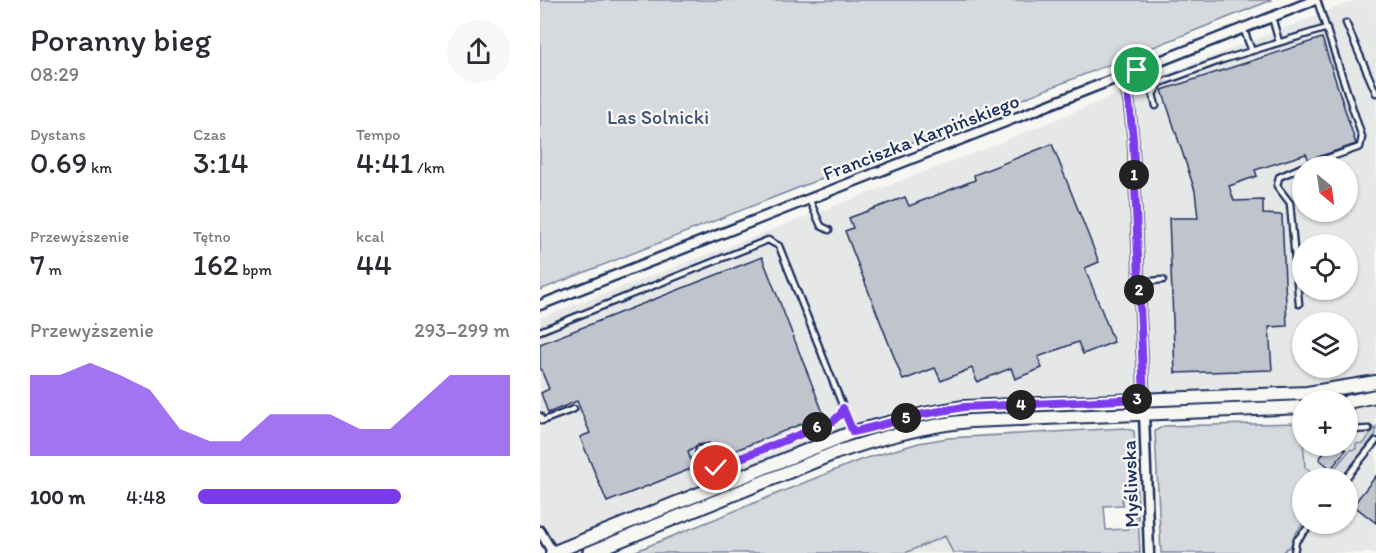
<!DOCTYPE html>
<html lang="pl">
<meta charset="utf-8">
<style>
body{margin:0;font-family:Itim,sans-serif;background:#f7f7f7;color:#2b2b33;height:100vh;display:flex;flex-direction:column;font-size:22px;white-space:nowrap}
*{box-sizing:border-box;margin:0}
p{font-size:20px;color:#7c7c81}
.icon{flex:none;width:33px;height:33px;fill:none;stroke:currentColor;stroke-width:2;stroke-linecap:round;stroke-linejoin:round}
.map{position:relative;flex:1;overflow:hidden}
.side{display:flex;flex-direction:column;background:#fff;width:540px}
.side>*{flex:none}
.needle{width:39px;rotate:151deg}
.tools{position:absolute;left:752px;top:156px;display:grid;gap:12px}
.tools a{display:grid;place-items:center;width:66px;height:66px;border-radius:50%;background:#fff;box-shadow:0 2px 4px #0004;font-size:30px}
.pin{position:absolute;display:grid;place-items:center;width:51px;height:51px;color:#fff;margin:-26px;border:3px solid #fff;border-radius:50%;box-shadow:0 2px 6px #0007}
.km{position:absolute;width:30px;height:30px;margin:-15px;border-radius:50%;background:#222;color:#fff;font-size:16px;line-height:30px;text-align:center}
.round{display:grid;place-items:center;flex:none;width:63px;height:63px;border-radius:32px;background:#f7f7f7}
.headline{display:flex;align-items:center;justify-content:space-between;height:102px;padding:0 30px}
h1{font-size:33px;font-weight:600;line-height:45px}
.metrics{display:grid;grid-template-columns:repeat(3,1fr);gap:9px;height:102px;padding:6px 30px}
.metrics div{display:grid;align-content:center}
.metrics b{font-size:30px;font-weight:600}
.metrics small{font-size:16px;font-weight:400}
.metrics p{font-size:16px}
.chart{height:168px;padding:12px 30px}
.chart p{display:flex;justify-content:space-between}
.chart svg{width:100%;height:108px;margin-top:6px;fill:#7c3aed;opacity:.7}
ul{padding:0 30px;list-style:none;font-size:20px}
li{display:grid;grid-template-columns:96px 72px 1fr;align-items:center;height:45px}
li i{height:15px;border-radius:8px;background:#7c3aed}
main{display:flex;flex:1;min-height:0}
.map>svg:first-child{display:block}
</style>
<main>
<section class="side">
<div class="headline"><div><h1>Poranny bieg</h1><p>08:29</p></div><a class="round"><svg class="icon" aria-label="share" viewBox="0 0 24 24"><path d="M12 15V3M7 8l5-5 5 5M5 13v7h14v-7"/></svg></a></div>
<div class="metrics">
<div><p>Dystans</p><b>0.69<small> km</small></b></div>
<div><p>Czas</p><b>3:14</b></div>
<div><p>Tempo</p><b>4:41<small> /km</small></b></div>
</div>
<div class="metrics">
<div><p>Przewyższenie</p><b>7<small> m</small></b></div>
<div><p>Tętno</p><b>162<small> bpm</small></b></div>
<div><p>kcal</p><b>44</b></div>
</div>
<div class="chart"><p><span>Przewyższenie</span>293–299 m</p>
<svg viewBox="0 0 160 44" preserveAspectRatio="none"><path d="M0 44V11L10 11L20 6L30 11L40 17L50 33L60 38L70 38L80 27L90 27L100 27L110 33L120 33L130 22L140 11L150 11L160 11V44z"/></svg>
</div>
<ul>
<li><b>100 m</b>4:48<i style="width:65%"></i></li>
</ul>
</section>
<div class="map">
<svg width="836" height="553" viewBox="0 0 836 553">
<rect width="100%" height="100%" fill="#f6f6f2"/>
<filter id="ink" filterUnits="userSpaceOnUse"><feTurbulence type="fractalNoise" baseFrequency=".0167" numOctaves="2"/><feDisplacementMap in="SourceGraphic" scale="12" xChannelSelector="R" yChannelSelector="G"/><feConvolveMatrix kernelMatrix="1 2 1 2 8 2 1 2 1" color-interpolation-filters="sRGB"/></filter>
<g filter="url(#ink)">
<path fill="#e6e7e7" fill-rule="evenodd" d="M816,0H836V395L801,400H762V405L431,420L323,442L48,553H13L0,531V318L450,147L616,78ZM762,166H807V212H762ZM762,244H807V290H762ZM762,322H807V368H762Z
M836,398V553H755V534L763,524H807V478H780L765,467V446H807V408Z
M406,536L413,553H365Z"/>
<path fill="#d6d9dd" stroke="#78849e" stroke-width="1.5" d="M0,0H732L0,290Z
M762,423L765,467L780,478H762L763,524L755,534L750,548H747L743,553H621L615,431L624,426Z
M836,427V434L803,476L794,469L810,450L816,449V444L824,443Z
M584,428L594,431L598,506L590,508L589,499H582L583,505L564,506L566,530L588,529L590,518L598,515L600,553H413L405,536L365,553H91L320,460L379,443L408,438Z"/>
<path fill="#c0c4cd" stroke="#1b2f5e" stroke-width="1.5" d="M782,38L816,144L769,160L766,154L715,170L717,176L689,186L694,201L723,200V214L742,215L747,326L729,327L732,370L635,373L629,218H658L655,191L622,90Z
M512,144L559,262L545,268L574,342L543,354L538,342L498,357L502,368L475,379L471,368L437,382L432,368L401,381L395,368L363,380L305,231L313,228L309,218L365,197L369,206L435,180L434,175Z
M222,257L284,415L176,458L169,443L158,445L148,451L153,468L67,502L40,437L50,433L37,401L8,413L1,393L9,389L0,367V344Z
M789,446H800L806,450L791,469L779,459Z
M836,476V523L813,505Z"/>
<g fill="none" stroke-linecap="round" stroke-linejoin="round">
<defs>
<path id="service" d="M732,17L739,42
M806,23L836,93
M703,28L712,51
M616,106L613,94L620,83L682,60L787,28
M765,166L820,147L822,137L777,0
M269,199L281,226L289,230
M599,282L623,280
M759,304L750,203L737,186L739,177L762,167
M0,331L228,240L239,246L313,432
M809,404L811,430L829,429
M0,416L2,421L34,409
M159,449L157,466L166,490
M176,468L293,421L301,414L303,408
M806,478L836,441
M754,553L756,541L771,524"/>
<path id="minor" d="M583,75L589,102L593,138L604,399
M0,305L775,0
M604,413L609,553
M0,531L13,553"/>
<path id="secondary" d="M807,402L836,396
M12,553L313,432L384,414L424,407L767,393L836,382
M49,553L295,453C339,438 385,425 431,421L762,407"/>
</defs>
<use href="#service" stroke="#1b2f5e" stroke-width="9"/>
<use href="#minor" stroke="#1b2f5e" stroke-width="13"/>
<use href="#secondary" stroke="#1b2f5e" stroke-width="16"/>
<use href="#service" stroke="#f6f6f2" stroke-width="4.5"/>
<use href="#minor" stroke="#f6f6f2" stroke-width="8"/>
<use href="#secondary" stroke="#f6f6f2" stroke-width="12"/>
</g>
</g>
<g fill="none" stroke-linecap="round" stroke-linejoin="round" filter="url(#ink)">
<defs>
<path id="route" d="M176,468L293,421L301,414L303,408L313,432L384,414L424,407L604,399L593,138L589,102L583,75L597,70"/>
</defs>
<use href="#route" stroke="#fff" stroke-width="12"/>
<use href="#route" stroke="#7c3aed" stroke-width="8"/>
</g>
<g text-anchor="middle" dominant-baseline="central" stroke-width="5" stroke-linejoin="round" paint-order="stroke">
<g font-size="20" fill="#405177" stroke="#f6f6f2">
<text x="118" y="117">Las Solnicki</text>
</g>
<g font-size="20" fill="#1b2f5e" stroke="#f6f6f2">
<text transform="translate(381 137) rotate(-21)">Franciszka Karpińskiego</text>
<text transform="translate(590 484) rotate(-92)">Myśliwska</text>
</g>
</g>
</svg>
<div class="tools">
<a><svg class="needle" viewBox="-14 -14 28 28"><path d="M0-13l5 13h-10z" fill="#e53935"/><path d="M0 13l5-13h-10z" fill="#7c7c81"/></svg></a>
<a><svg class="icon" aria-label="locate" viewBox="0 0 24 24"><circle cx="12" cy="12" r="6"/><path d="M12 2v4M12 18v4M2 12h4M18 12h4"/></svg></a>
<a><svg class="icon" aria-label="layers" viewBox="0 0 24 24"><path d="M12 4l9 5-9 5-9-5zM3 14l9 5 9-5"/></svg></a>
<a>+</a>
<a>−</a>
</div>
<div class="pin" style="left:597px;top:70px;background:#1e9e55"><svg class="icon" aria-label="arrive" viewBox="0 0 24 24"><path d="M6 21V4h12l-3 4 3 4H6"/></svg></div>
<div class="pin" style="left:176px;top:468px;background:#d93025"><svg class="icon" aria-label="check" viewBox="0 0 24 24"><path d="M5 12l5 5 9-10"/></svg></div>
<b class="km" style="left:594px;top:175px">1</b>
<b class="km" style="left:599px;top:290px">2</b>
<b class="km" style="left:597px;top:399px">3</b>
<b class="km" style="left:481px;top:405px">4</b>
<b class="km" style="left:366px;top:418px">5</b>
<b class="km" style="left:277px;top:427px">6</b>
</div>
</main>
